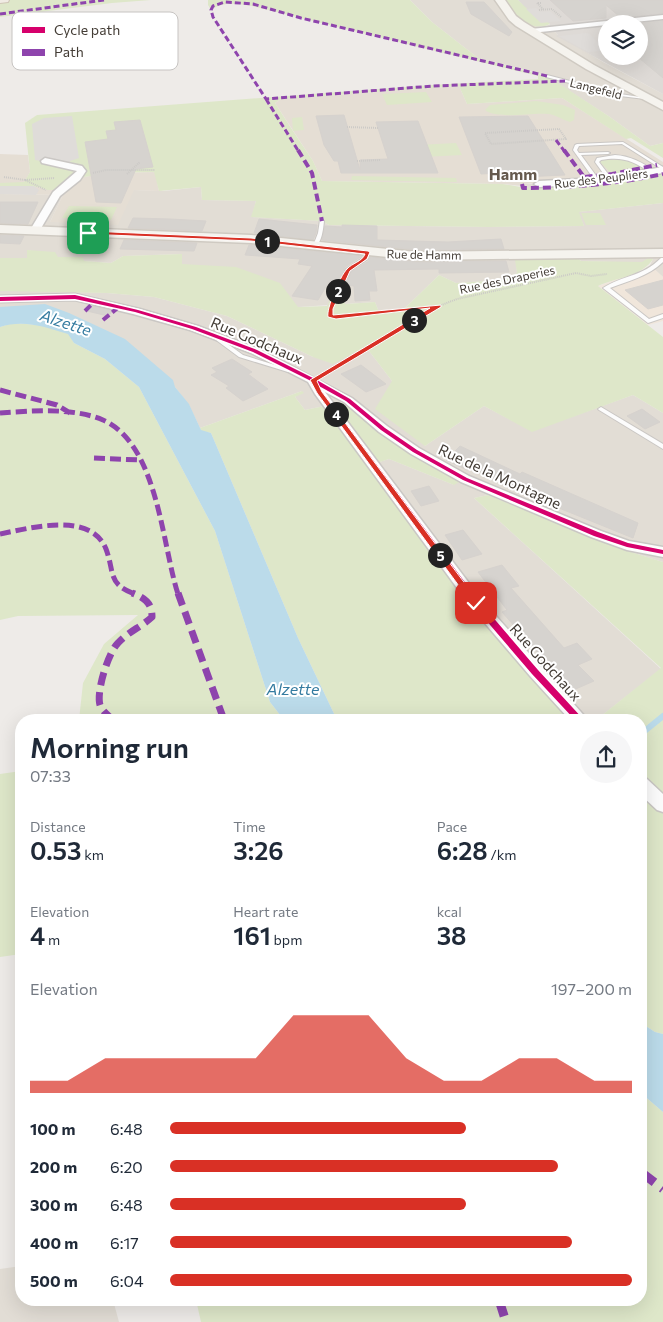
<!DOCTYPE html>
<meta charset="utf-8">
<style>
body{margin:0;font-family:Commissioner,sans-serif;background:#f6f6f7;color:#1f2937;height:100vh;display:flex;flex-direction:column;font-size:19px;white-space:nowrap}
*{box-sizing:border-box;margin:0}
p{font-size:16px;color:#747a83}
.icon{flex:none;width:28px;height:28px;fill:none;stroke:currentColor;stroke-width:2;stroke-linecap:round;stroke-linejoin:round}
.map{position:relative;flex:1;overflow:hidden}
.side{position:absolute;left:15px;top:714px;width:632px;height:592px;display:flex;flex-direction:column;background:#fff;border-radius:20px;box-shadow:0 5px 20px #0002}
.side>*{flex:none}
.fabs{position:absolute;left:598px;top:15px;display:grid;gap:10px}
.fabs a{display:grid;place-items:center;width:50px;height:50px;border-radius:50%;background:#fff;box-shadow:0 5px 20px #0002;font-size:25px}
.pin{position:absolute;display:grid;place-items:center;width:42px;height:42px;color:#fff;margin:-21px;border-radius:10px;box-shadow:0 2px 8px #0006}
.km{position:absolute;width:25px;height:25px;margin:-12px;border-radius:50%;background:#222;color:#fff;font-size:14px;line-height:25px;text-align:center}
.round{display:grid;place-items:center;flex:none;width:52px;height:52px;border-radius:26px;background:#f6f6f7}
.headline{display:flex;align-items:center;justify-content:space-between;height:85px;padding:0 15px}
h1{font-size:28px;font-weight:600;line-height:38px}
.stats{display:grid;grid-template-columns:repeat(3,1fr);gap:8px;height:85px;padding:5px 15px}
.stats div{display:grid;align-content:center}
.stats b{font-size:25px;font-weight:600}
.stats small{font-size:14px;font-weight:400}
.stats p{font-size:14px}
.chart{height:140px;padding:10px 15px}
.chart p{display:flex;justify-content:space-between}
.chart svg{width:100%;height:90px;margin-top:5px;fill:#d93025;opacity:.7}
ul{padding:0 15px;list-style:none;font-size:16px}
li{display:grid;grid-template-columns:80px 60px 1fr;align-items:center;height:38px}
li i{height:12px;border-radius:6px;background:#d93025}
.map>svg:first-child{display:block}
</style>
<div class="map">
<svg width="663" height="1322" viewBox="0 0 663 1322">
<rect width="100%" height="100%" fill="#eeebe8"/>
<path fill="#e2ddd5" d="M410,0H506L508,5L528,24L541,27L549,25L558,35L603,62L663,94V143L650,146L610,117L554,81H562L545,75L478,58L432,22Z
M663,170V174L591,186L546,188H526L522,186V184H539Z
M201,187L202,200L256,201L252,217L322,221L329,225L489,227L584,226L578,212L663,203V277L650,265L653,259L648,258L643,263L581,261L578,258L516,260L517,273L503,280L456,283L439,275L404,309L379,312L375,302L298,307L182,264V254L123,256L111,263L83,261V257H58L27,250V258H0V194L63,195L50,222L134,190L164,191Z
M5,290L107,293L154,297L227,316L313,357L366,347L392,381L425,446L484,406L532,431L633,395L663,413V562L615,547L488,495L474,498L661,669L596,720H580L535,672L373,464L389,459L454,485L344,402L305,410L295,397L302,391L200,428L189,405L175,387L0,307V291Z
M21,1266V1300H113L119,1322H0V1269Z"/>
<path fill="#f0e6db" d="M650,265L663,277V321L648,325L598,286L640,271Z"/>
<path fill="#dedad6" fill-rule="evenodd" d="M518,0H663V94L556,36L558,35L549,25L550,24L526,9ZM606,24H639V56H606Z"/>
<path fill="#e5ded4" d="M459,86L467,104L562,98L663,162V170L641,174L523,184L522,186L503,184L322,181L313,161L275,103L281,99Z
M0,154L28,155L30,172L24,183H0Z
M155,172L159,191L134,190L118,225L50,222L63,195L0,194V186L39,187L47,190L77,178L110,173Z"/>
<path fill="#dee7c9" d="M0,0H151L112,3L0,17Z
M208,0H410L432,22L478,58L565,81H555L610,117L650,146L663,143V158L631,138L626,139L562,98L467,104L459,86L281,99L275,103L293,131L292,118L302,117L304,130L293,131L313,161L322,181L503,184L526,188L569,187L624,182L663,174V203L579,212L584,226L489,227L329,225L322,221L251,217L256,201L202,200L201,187L159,191L154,172L110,173L78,178L60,190H47L39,187L0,186V183L24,182L30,172L25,123L37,115L432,85L538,79V76L252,6C237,4 224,1 211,10L208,5Z
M506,0H518L541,22H548L550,24C533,33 512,16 506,0Z
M426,92L432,102L387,105L382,94Z
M536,101L563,105L575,110L574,120L570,122C563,120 554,114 548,114C532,112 498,120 485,110L490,105Z
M456,143L462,155L423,157L418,145Z
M603,159L630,160L644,170L613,175L600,162Z
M352,176L456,178L457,182L351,180Z
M69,206L117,207L111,220L62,218Z
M581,213H600L606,225H586Z
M27,250L55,252L58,257H83L84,261L111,263L123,256L182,254V264L236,267L280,283L298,307L327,306L333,293H341L345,304L375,302L379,312L404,309L439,275L456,283L503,280L517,273L515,260L578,258L581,261L642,262L648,258L653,259C643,276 615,278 598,286L663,337V413L633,395L532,432L484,406L425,446L375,409L392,381L366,347L333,364L313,357L227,316L154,297L107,293L0,291V258H27Z
M12,323L40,325L69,334L74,343L105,359L139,387L215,531L270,702L284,720H79L83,683L104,644L138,615L18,616L0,620V327Z
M302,391L304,393L295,397L305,410L344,402L461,481L454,485L389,459L374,464L476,603L580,720H337L298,638L211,433L201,431L200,428Z
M488,495L615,547L663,562V1034L655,1032L641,1023V720H596L661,668L474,498Z
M21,771V954L0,957V774Z
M641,1093L663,1112V1322H201L196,1300H641Z"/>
<path fill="#dfdcd9" d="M536,8L540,12L550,11L561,21L541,23L526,9Z
M588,33L599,44L606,46V54L600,51L588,52L559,36Z
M72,116L79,158L70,161L71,166L35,160L32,124L44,118Z
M0,186H34L39,190L36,195L0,194Z"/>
<path fill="#bbdbea" d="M45,304L69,313L125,339L173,380L175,387L189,404L201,430L211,433L298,638L337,720H284L270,702L215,531L139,387L105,359L74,343L68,334C46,327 23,319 0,327V307Z
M641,1023L655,1032L663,1034V1112L641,1093Z"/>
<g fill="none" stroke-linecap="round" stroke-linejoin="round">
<path stroke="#bbdbea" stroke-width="6" d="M641,734L663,716"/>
</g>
<path fill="#d6d3cf" stroke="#d6d2ce" d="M550,0H663V13L621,18L623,16L620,17L606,5V18L573,21Z
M466,2H484L512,32L509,36L471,14Z
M663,21V78L639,58V24H636Z
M344,115L360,170V160L388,159L376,122L418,121L438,173H341L338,161H334L324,145L316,116Z
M528,116L565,175L522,177L520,172L481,174L459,117Z
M140,120L153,167L136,169L121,203L96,202L85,142L108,139L106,131L116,130L114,122Z
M0,202H38L28,224L0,223Z
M133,218L170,219L206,221L202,231L128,228Z
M259,219L317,225L316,233L313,240L254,233Z
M342,225L377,226V240L448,242L501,239L504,249L417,250L322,240L325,226L342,227Z
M0,235L24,236L20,244L0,243Z
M124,240L197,243L194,251L120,249Z
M249,245H251L362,256L345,267L337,284L328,283L318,300L292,296L312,266L298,264L300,259L245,255Z
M370,257L417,262L506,261L509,272L439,273V269L374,270L377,291H369L370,300L355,301L354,286L346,285L351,272L369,261Z
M663,280V305L648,309L625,290Z
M93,306L113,311L108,316L87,311Z
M232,359L252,372L248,374L268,389L243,401L226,388L229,386L211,375L217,372L212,368Z
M361,365L386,384L366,392L341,374Z
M642,409L660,422L645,429L627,416Z
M460,446L520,474L522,472L638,523L633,538L549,504L470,468L467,470L446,460Z
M429,486L439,501L421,506L411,491Z
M463,530L482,554L462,560L445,535Z
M502,565L519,586L511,588L564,648L577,643L592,659L578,665L594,681L571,691L502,612L507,610L478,572Z"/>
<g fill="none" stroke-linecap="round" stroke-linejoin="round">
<defs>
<path id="lane" d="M547,75L620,94L647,98L645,99L620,96L546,77Z
M623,142L663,167V170L622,144L579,146L577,150L579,153L608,152L610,153L608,154L581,155L600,181L598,182H596L573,150L575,145L577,144Z
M615,155C630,156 643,162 655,172L651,173C634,161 622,156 601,160L599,162L612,179L608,180L595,162L597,158Z
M320,220L324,221C323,230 322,242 315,247L313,246L318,233Z
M366,251L370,252L368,259L350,271L340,293L335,294L334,293L346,269L364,257Z
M661,258H663V262C649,276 628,281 610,288L649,319L663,314V318L648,323L603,288C623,275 642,277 661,258Z
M214,334L243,355L291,370L288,372L239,357L212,337L211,336Z
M601,407L663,444V449L599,410L598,409Z"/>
<path id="street" d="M663,15V19L531,33L527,31L531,29Z
M45,158L82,166L86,171L80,180L60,196L40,230L35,233L30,230L53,192L77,171L42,163L41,161Z
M663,167V173L598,184L539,187L534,184L539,181L598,178Z
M75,294L140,309L198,326L259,349L352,398L387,426L419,448L469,476L601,531L629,541L663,547V557L627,550L591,537L461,482L411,454L379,432L344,402L325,392L481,599L588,720H570L530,676L471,607L315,394L308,382L251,353L190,330L133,314L75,300L0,302V296Z
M641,777L647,779L663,794V812L657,810L641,795Z"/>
<path id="secondary" d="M495,0H505L516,16L524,22L594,65L663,102V110L586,69L516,26L509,20Z
M0,225L251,235L417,252L663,249V257L417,260L251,243L0,233Z"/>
<path id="primary" d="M0,0H9L8,2L0,3Z"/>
</defs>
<use href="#lane" stroke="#cac7c4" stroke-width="2"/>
<use href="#street" stroke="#cac7c4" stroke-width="3"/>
<use href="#secondary" stroke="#cfcac2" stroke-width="3"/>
<use href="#primary" stroke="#cfc6b6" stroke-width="2"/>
<path stroke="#cccac7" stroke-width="2" stroke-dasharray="1 1" stroke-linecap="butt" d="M541,3H537L543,9
M539,10L552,9L561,17
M347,127L378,128
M559,129L566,139L491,144L485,133Z
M357,161L381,160
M93,173L106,170H155
M127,174L140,162
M4,177L25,180L46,190
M25,180L55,178
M334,300L330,316L335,317L437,306
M372,346L439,306L457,299L576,273L591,276L607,274"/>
<path stroke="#cccac7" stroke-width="2.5" stroke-dasharray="2 2" stroke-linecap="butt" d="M324,374L374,344"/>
<use href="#lane" fill="#fcfcfc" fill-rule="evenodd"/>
<use href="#street" fill="#fcfcfc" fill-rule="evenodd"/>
<use href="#secondary" fill="#f5f3ee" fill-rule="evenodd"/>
<use href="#primary" fill="#f0ebe3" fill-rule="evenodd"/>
<path stroke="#8e44ad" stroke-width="3" stroke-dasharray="6 3" stroke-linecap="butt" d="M0,14L104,0
M547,76L301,18L253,4L225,2L213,6L211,10L213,17L266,99L433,86L565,81
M266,99L299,152
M556,140L565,152"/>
<path stroke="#8e44ad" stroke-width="4" stroke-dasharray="8 4" stroke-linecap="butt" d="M298,150L312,173L322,221
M564,150L584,177
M522,184L523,188C570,188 617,184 663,174
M591,186L584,177L612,174L657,165
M85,311L96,300
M103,320L120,306"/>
<path stroke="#8e44ad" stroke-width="5" stroke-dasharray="11 5" stroke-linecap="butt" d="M0,390L57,405L70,413
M0,413C32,411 72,407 103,420C158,444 162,545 178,594
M94,458L140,460
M0,534C30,528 91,511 106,549C115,573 107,584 135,594"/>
<path stroke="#8e44ad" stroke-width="7" stroke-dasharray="13 7" stroke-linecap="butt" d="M178,593L224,720
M113,720C109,716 102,711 100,705C96,692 108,653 118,643C128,632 141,627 152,617C152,603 145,598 132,593"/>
<path stroke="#8e44ad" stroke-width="9" stroke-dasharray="17 9" stroke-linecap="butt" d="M641,1172L663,1189
M499,1300L506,1322"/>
<defs>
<path id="cycleway" d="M75,295L138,310L196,327L257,350L315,379L350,399L385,428L417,450L467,478L598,532L628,543L663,550V554L627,547L594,536L463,480L413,452L381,430L346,401L319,386L322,392L479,601L538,670L584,720H575L532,674L473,605L317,393L311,381L253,352L192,329L135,312L75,299L0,301V297Z"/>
</defs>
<use href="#cycleway" stroke="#fff" stroke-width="3"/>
<use href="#cycleway" fill="#d6006c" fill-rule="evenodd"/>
</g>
<path fill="#d93025" stroke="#fff" d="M88,231L251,238L368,251L370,252L367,259L350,271L333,309V315L441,305V307L317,381L322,392L478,601V605H473L317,393L310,380L430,308L336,319L328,317C326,309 340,276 347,269C352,263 362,262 365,254L251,241L86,234Z"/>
<g text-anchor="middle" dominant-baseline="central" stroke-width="4" stroke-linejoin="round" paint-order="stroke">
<g font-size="12" fill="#433c35" stroke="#fff">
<text transform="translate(596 88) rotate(14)">Langefeld</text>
<text transform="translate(601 178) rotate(-7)">Rue des Peupliers</text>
<text transform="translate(424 254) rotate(1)">Rue de Hamm</text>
<text transform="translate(507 279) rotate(-12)">Rue des Draperies</text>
</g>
<g font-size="15" fill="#433c35" stroke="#fff">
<text transform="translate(257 340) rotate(23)">Rue Godchaux</text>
<text transform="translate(500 476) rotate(25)">Rue de la Montagne</text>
<text transform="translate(546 662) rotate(48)">Rue Godchaux</text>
</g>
<g font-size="16" font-weight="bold" fill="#65594d" stroke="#fff">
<text x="513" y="173">Hamm</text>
</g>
<g font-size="16" font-style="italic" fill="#347ba0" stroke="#fff">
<text transform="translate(66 322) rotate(18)">Alzette</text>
<text x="293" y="688">Alzette</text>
</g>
</g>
<rect x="12" y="12" width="166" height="58" rx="8" fill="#fff" stroke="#c7c4c2" stroke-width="1"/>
<rect x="22" y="27" width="23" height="6" fill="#d6006c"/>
<rect x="22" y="49" width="23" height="7" fill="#8e44ad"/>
<g font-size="14" fill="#433c35">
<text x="54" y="35">Cycle path</text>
<text x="54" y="57">Path</text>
</g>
</svg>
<div class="fabs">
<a><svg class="icon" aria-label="layers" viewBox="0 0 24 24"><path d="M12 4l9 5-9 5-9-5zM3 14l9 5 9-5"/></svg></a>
</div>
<div class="pin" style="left:88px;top:233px;background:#1e9e55"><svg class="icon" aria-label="arrive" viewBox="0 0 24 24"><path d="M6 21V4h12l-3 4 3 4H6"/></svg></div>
<div class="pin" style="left:476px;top:603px;background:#d93025"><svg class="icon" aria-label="check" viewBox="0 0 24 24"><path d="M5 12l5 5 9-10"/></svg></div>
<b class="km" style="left:267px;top:241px">1</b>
<b class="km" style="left:338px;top:291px">2</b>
<b class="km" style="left:414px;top:320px">3</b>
<b class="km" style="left:336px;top:414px">4</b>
<b class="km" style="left:440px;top:555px">5</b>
<section class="side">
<div class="headline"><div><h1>Morning run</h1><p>07:33</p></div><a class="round"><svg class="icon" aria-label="share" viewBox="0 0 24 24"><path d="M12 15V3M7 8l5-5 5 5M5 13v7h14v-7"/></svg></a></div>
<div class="stats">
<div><p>Distance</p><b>0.53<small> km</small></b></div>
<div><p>Time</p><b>3:26</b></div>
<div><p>Pace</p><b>6:28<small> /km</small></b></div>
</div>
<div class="stats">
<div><p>Elevation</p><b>4<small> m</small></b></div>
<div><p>Heart rate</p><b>161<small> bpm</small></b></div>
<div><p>kcal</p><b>38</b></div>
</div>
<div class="chart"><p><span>Elevation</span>197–200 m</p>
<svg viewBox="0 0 160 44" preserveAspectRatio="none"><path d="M0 44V38L10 38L20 27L30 27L40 27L50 27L60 27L70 6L80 6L90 6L100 27L110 38L120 38L130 27L140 27L150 38L160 38V44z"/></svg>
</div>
<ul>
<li><b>100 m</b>6:48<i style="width:64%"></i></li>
<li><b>200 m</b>6:20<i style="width:84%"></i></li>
<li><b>300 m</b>6:48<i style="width:64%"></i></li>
<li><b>400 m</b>6:17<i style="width:87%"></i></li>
<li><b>500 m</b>6:04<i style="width:100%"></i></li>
</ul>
</section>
</div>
